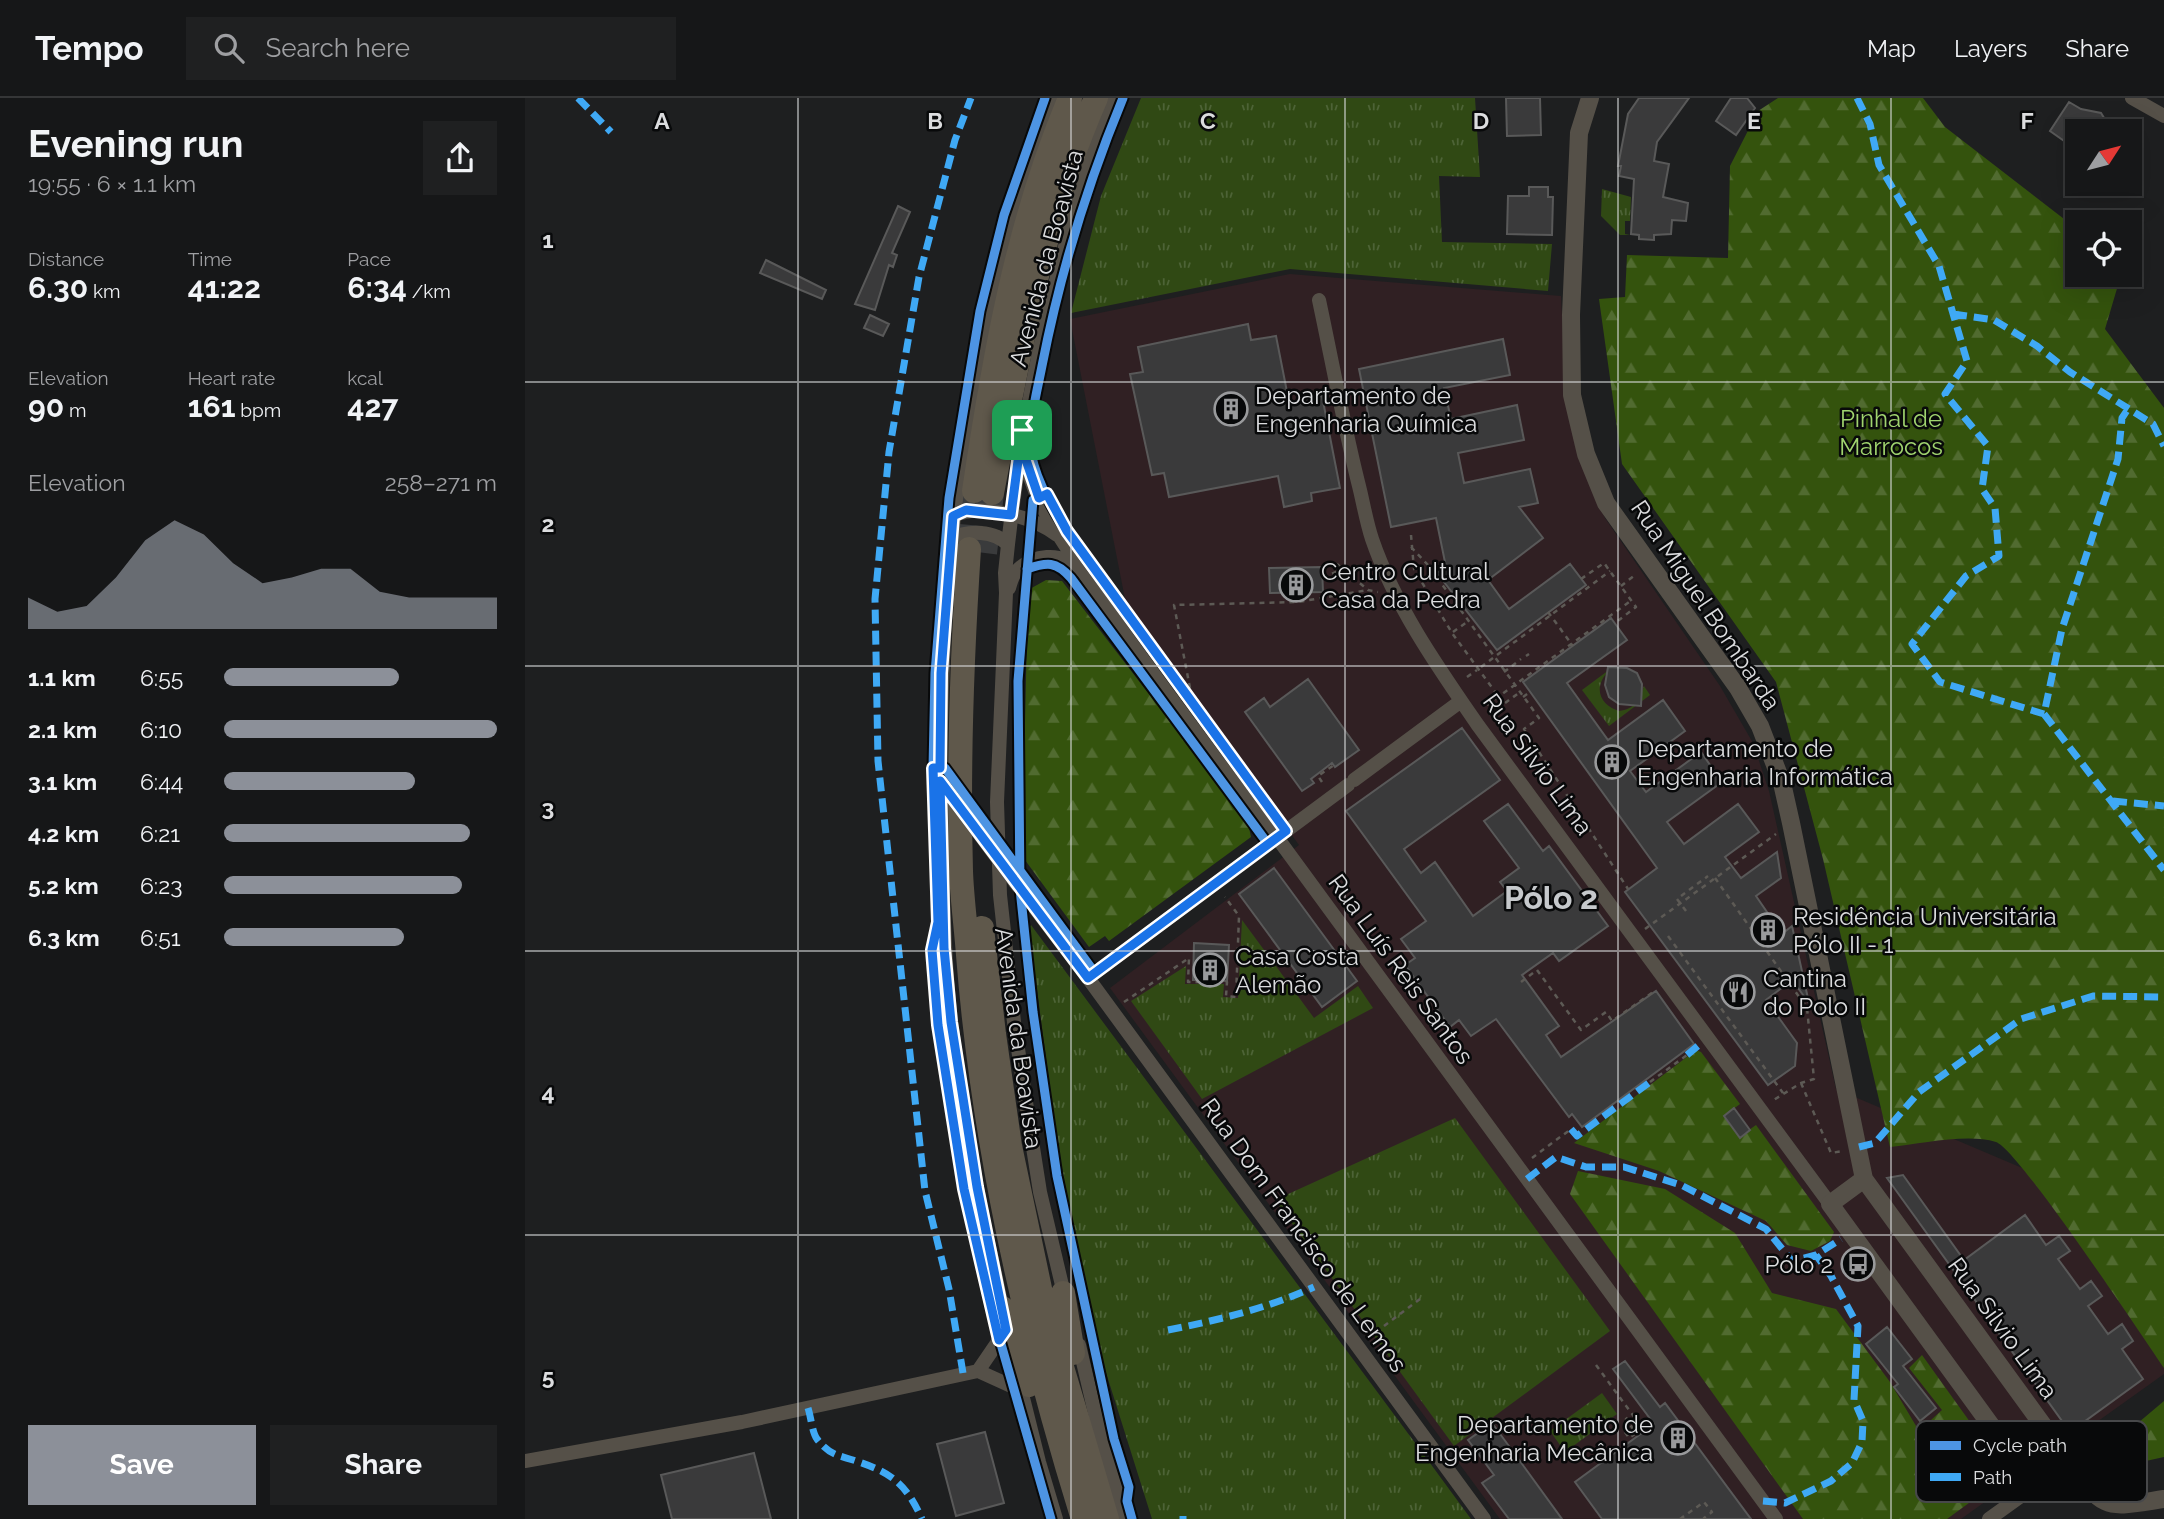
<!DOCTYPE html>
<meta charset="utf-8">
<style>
body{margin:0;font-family:Raleway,sans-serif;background:#1f2021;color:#f1f3f6;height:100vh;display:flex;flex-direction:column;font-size:26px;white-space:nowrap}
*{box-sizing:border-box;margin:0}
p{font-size:23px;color:#9e9fa2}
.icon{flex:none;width:38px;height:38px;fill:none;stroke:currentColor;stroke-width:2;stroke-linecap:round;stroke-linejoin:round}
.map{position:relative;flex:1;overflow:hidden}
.side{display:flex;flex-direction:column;background:#161718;width:525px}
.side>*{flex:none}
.needle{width:46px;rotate:54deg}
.controls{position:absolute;left:1540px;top:21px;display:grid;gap:14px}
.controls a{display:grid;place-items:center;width:77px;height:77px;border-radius:0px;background:#161718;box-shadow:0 7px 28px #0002,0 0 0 2px #353637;font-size:35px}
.pin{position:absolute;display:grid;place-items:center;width:60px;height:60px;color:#fff;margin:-30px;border-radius:14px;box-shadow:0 4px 10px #0006}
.round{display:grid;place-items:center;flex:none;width:74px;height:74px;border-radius:0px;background:#1f2021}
.headline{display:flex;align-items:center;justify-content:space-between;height:119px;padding:0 28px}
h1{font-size:38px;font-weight:700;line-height:52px}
.stats{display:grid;grid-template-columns:repeat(3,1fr);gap:10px;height:119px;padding:7px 28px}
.stats div{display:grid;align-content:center}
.stats b{font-size:30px;font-weight:700}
.stats small{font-size:19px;font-weight:400}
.stats p{font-size:19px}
.chart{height:196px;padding:14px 28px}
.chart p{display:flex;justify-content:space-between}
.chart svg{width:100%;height:126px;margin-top:7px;fill:#8c9099;opacity:.7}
.button{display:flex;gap:14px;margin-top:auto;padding:14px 28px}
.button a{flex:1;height:80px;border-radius:0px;background:#8c9099;color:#fff;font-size:28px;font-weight:700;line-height:80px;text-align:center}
.button a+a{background:#1f2021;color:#f1f3f6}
ul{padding:0 28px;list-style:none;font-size:23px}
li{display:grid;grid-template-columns:112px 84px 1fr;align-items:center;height:52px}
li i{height:18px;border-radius:9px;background:#8c9099}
header{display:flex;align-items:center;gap:42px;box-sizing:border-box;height:98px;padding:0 35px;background:#161718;border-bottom:2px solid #353637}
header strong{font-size:33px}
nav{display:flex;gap:38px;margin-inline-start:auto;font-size:24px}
.search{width:490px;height:63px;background:#1f2021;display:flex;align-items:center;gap:18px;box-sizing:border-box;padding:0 24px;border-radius:0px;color:#9e9fa2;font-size:26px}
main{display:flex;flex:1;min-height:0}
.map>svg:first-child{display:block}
</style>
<header>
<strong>Tempo</strong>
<div class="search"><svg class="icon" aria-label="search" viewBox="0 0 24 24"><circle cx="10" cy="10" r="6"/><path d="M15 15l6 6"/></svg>Search here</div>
<nav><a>Map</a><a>Layers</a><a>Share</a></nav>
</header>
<main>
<section class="side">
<div class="headline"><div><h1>Evening run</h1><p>19:55 · 6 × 1.1 km</p></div><a class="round"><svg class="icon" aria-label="share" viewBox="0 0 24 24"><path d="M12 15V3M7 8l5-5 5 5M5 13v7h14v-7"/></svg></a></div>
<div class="stats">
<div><p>Distance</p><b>6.30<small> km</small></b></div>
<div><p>Time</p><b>41:22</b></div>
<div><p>Pace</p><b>6:34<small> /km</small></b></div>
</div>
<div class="stats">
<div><p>Elevation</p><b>90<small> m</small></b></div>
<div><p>Heart rate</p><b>161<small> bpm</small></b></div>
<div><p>kcal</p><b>427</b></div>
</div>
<div class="chart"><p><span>Elevation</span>258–271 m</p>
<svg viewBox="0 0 160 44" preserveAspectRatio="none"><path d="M0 44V33L10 38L20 36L30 26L40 13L50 6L60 11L70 21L80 28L90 26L100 23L110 23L120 31L130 33L140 33L150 33L160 33V44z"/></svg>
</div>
<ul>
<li><b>1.1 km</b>6:55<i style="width:64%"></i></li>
<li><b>2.1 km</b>6:10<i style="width:100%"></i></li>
<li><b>3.1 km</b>6:44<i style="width:70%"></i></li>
<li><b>4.2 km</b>6:21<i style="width:90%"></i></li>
<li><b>5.2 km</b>6:23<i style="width:87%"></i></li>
<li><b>6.3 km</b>6:51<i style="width:66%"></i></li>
</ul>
<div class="button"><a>Save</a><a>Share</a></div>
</section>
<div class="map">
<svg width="1639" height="1421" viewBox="0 0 1639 1421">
<defs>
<pattern id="grass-tufts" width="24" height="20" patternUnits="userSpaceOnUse" patternTransform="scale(1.75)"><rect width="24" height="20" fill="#304914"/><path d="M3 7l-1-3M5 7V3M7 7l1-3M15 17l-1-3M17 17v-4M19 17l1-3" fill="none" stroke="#4d6336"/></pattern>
<pattern id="forest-firs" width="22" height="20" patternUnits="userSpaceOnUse" patternTransform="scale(1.75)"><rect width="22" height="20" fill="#34530d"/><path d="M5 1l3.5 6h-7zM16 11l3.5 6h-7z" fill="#516b30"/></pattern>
</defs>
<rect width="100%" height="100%" fill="#1e1f20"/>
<path fill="#302023" d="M765,176L1036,198L1041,296L1053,359L1080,420L1195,588L1228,645L1244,693L1311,991L1570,1101L1639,1197V1276L1436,1421H975L585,890L774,747L602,511L545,221Z"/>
<path fill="url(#grass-tufts)" d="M616,0H950L955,79L914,78L917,144L1027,146L1023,193L765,171L546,215L576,98Z
M1077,91L1106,99L1105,123H1100V136L1105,137H1095L1076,118Z
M1088,569C1086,572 1080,576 1077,582C1070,597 1080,609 1094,613C1110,611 1114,602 1119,588L1125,597L1084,628L1057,592Z
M717,822L789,920L833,888L848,910L677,1001L606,903L661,868L660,886H699L698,899L713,900Z
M506,827L902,1361L946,1421H627L567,1230L532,1044L504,830Z
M930,1020L1085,1233L929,1348L750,1102Z
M1077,1295L1092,1316L1040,1354L1025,1333Z"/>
<path fill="url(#forest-firs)" d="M1253,0H1398L1420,29L1552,131V177H1596L1580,231L1639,310V1270C1617,1238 1493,1051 1471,1044C1442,1035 1396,1046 1365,1049L1298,761L1251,584L1097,366L1074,201L1100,199L1102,157L1203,160L1205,68L1233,13Z
M521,482L537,483L723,725L726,739L584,843L580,838L564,849L497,758L503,492Z
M1171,952L1176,954L1215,1006L1199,1018L1214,1039L1231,1027L1309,1134L1305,1143L1286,1153L1262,1147L1241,1123L1134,1073L1049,1045Z
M1053,1073L1140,1091L1210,1135L1247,1195L1311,1211L1365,1284L1394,1333L1417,1312L1384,1270L1397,1257L1478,1370L1474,1383L1422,1421H1278L1045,1096Z
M1639,1303V1359L1598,1368L1603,1385H1582L1564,1363L1565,1349L1607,1330Z"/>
<path fill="#3a3a3b" stroke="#595959" stroke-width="2" d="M981,0H1015L1016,37L982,38Z
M1114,0H1164L1132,44L1129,63L1144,66L1138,99L1163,105L1161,123L1147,122L1146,136L1129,137V142L1114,141V137L1106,136L1109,81L1094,78L1096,68H1093L1103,16Z
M1206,0H1222L1230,10L1211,37L1191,23Z
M1544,4L1556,11L1576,15L1587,33H1552V52L1525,33Z
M1004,89H1023V99H1028L1027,137L982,136L983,98H1004Z
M373,108L385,114L367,155L372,157L368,169L364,167L350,212L330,206Z
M241,162L301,192L297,201L235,175Z
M345,217L364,226L358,238L339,230Z
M723,226L726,242L751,238L764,304L797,298L815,390L786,395L787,403L759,409L753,378L644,399L639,375L627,377L605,276L618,274L613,249Z
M978,241L985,277L919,290L926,321L992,307L999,342L933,355L939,385L1005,371L1013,405L994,409L1018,440L963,482L984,511L1045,466L1061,487L972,552L912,475L921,469L911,420L866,429L834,271Z
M797,469L798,494L745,495L744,470Z
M1086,520L1102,542L1042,585L1083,642L1138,602L1160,633L1105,673L1121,694L1176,654L1197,684L1142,724L1159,746L1213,706L1234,734L1200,759L1216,780L1252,754L1256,780L1231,798L1257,836L1267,828L1284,905L1267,882L1241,902L1272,945L1270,968L1243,987L1100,794L1132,770L998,584Z
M1083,569L1102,570L1112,575L1117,586L1116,608L1094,606L1084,599L1080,587Z
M783,581L834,652L810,669L807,665L786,681L789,685L777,693L720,614L739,600L745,609Z
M937,630L975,682L879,751L896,775L910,764L948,818L982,793L975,784L994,770L959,723L983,706L1018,753L1024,748L1083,828L1034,863L1028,855L997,877L1034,928L1021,937L1036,959L1131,893L1169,946L1057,1029L1047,1016L1044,1019L971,921L946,938L934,922L925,929L880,867L890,860L876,841L901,823L821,713Z
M749,770L832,883L797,909L714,796Z
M669,845L704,847L702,883L668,882Z
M1209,1010L1225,1032L1215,1040L1199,1018Z
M1378,1077L1439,1162L1500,1117L1521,1147L1534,1138L1545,1153L1533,1161L1555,1191L1566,1183L1577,1198L1563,1208L1583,1236L1597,1226L1608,1243L1597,1251L1618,1281L1545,1334L1362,1080Z
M1362,1229L1387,1261L1378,1268L1411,1310L1395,1323L1369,1289L1373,1286L1341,1246Z
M1100,1263L1135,1309L1140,1305L1226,1421H1077L1050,1384L1129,1326L1088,1271Z
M967,1325L992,1359L1037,1421H984L957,1385L969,1377L943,1342Z
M460,1334L479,1405L431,1418L412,1346Z
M229,1355L246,1421H147L136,1377Z"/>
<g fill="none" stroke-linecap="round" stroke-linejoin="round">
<path stroke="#3a3b3c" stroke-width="24" stroke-dasharray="24 12" stroke-linecap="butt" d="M444,451L449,393
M460,455L467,395"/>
<path stroke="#5d5a55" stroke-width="2.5" stroke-dasharray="5 5" stroke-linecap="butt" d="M886,437L889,471L927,535L979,606
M886,449L903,467L1014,620L999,631L1103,791
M812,466L843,492L853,494
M798,480L817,471
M1056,481L1079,465L1111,509L1090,525
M1096,488L1110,477
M773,494V504
M1023,514L1048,548
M928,534L942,524
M1001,558L1004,556
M956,569L1085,473
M979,574L996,561
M942,579L952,572
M665,590L649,507L773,504L843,492
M998,599L1005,594
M962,607L1107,502
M964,617L995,594
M797,684L793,678L809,667
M1190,780L1282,910L1289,981L1276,985L1247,1003
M1161,813L1152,801L1183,778
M1120,831L1251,736
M1143,838L1258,995
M996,884L1012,872L1056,932L1081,914L1087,923L1131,892
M599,904L664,860L663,884H702L701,898L711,899L714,818L700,799
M1125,984L1162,957
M1276,985L1306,1055L1318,1053
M1007,1060L1046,1031
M843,1240L895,1201
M1071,1267L1118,1331
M1100,1334L1104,1340L1111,1335L1101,1321L1107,1317
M1155,1421L1179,1404L1187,1414L1179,1420L1180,1421"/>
<path stroke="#555048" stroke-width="14" d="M1607,0L1639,18
M794,202C807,263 818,324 833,384C838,403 841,423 847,441C870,508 912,568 952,626L1305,1106
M499,351C504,401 540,447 568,488L1251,1421
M428,418C456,405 507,418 532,437
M426,441C442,432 470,432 483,447
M484,490C486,484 487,478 491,474C506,456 537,453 553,471
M829,682L936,603
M490,784L563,880L959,1421
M563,880L823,687
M540,1200L515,1094L504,1024L489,924L475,797L472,704L481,495L480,475C496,312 531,153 588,0
M478,1216C471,1174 459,1132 452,1089C442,1034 433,978 426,923C419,860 418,796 416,731C413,578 422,426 450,275C467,182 490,88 526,0
M554,1247L577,1345L600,1421
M453,1273L481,1232
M493,1280L514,1364L531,1421
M0,1363L217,1324L453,1273L497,1293
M1464,1421L1510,1388"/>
<path stroke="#555048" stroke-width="18" d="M1065,0L1054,35L1046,217L1047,297L1061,356L1081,405L1213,590L1235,628L1257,685L1266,725L1339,1081
M1339,1081L1544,1363L1510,1388L1305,1106Z
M1544,1363C1581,1414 1579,1410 1639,1401"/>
<path stroke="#5f584b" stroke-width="24" d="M449,393C469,259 492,125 545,0
M467,395C493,261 516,125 571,0
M444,451C437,558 433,665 436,773C437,801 441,829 443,857C458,1049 501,1238 558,1421
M457,830L469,936L485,1048L518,1205L582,1421
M538,1195L548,1255
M477,1210L488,1232L504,1287"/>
<path stroke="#555048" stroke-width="14" d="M415,683L490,784"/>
<path stroke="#3fa9f5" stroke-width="7" stroke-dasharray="14 7" stroke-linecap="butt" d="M53,0L86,34
M1332,0L1345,26L1354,67L1414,168L1442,263L1420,296L1463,348L1457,391L1470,410L1474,458L1441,478L1387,546L1415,584L1519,616L1537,531L1593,361L1597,320L1603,311
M1428,216L1469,222L1512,248L1545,274L1628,326L1639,348
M1519,616L1639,772
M1588,703L1639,708
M1162,957L1174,947
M1046,1031L1052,1038L1125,984
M1334,1049L1350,1045L1394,994L1496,921L1568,898L1639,899
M1002,1081L1031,1059L1061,1069H1099L1156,1087L1241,1131L1267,1163L1291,1157L1316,1141
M643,1232C694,1222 743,1210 789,1189
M438,1275L424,1191L400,1093L353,663L350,501L364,354L394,179L430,42L446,0
M283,1310C286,1319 287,1334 292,1341C306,1359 315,1357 334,1364C369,1376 382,1388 397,1421
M1238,1403L1260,1405L1306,1383L1327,1365L1337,1344L1338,1323L1329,1302L1333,1228L1306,1178L1291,1157
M658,1418V1421"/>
<defs>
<path id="cycleway" d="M520,0L479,117L455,213L424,400L410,575L408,670L413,824L407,852L413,927L439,1091L466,1211L526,1421
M598,0C562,87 535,176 517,268C511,299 500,336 509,367C522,412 562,461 589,498C645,577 703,655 761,733
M522,396L508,402L493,583L495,791L508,914L532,1078L589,1341L604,1389L602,1403L607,1421
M502,471C522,464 531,463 546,480L743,746
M408,670H420L570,875"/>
</defs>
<use href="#cycleway" stroke="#08090a" stroke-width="13"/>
<use href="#cycleway" stroke="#4d94e3" stroke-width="9"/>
</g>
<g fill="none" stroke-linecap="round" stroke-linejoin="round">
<defs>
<path id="route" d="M497,332L500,359L514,400L522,396L542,433L761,733L563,880L415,683L419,850L426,924L452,1089L481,1232L474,1242L439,1091L413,927L407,852L413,824L408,670H415L416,575L428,418L441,412L486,417Z"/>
</defs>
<use href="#route" stroke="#fff" stroke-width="14"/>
<use href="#route" stroke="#1a73e8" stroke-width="9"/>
</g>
<path fill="none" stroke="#dbdcde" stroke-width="2" stroke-opacity="0.55" d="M273,0V1421M546,0V1421M820,0V1421M1093,0V1421M1366,0V1421M0,284H1639M0,568H1639M0,853H1639M0,1137H1639"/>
<defs>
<symbol id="building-ring" viewBox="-11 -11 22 22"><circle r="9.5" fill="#08090a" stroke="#999a9c" stroke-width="1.5"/><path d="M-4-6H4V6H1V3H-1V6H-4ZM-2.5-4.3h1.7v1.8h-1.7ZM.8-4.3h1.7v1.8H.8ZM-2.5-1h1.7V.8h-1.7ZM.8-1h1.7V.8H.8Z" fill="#999a9c"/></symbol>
<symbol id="restaurant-ring" viewBox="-11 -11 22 22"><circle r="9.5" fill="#08090a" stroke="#999a9c" stroke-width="1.5"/><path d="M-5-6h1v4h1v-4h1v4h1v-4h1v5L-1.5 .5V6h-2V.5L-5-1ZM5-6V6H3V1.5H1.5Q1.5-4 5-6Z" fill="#999a9c"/></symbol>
<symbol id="bus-ring" viewBox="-11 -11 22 22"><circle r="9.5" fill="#08090a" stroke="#999a9c" stroke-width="1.5"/><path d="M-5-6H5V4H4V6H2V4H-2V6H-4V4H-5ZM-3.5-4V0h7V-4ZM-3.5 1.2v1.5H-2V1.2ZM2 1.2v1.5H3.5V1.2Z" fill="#999a9c"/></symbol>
</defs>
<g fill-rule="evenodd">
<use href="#building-ring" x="687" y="292" width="38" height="38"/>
<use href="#building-ring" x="752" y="468" width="38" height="38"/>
<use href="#building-ring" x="1068" y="645" width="38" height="38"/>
<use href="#building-ring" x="1224" y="813" width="38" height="38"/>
<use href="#building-ring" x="666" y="853" width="38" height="38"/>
<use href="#restaurant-ring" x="1194" y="875" width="38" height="38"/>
<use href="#bus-ring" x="1314" y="1147" width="38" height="38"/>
<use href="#building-ring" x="1134" y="1321" width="38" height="38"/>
</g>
<g text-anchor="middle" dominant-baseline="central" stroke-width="5" stroke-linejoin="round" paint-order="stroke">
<g font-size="24" fill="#dbdcde" stroke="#08090a">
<text transform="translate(521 160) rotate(-75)">Avenida da Boavista</text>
<text transform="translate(1181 507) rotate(56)">Rua Miguel Bombarda</text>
<text transform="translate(1013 666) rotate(54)">Rua Sílvio Lima</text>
<text transform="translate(876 871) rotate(54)">Rua Luís Reis Santos</text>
<text transform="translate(494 940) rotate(82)">Avenida da Boavista</text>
<text transform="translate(779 1137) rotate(54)">Rua Dom Francisco de Lemos</text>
<text transform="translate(1478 1230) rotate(54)">Rua Sílvio Lima</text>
</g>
<g font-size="24" fill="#dbdcde" stroke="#08090a" text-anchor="start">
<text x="730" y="297">Departamento de<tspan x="730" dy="28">Engenharia Química</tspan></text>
<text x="796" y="473">Centro Cultural<tspan x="796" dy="28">Casa da Pedra</tspan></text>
<text x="1112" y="650">Departamento de<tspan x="1112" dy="28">Engenharia Informática</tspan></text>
<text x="1268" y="818">Residência Universitária<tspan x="1268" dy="28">Pólo II - 1</tspan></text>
<text x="710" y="858">Casa Costa<tspan x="710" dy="28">Alemão</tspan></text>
<text x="1238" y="880">Cantina<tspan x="1238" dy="28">do Polo II</tspan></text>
<text x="1308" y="1166" text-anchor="end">Pólo 2</text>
<text x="1128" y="1326" text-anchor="end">Departamento de<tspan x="1128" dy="28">Engenharia Mecânica</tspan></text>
</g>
<g font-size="24" fill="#a0d46f" stroke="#08090a">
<text x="1366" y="320">Pinhal de<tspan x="1366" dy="28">Marrocos</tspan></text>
</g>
<g font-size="32" font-weight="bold" fill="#c6c9cc" stroke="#08090a">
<text x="1026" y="799">Pólo 2</text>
</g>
</g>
<rect x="1391" y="1323" width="231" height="81" rx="10" fill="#08090a" stroke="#47484a" stroke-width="2"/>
<rect x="1405" y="1343" width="31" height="9" fill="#4d94e3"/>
<rect x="1405" y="1375" width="31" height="8" fill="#3fa9f5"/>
<g font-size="19" fill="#dbdcde">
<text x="1448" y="1354">Cycle path</text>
<text x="1448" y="1386">Path</text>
</g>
<g font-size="23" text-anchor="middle" font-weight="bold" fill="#dbdcde" stroke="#08090a" stroke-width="5" stroke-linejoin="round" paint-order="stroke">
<text x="137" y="31">A</text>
<text x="410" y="31">B</text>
<text x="683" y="31">C</text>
<text x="956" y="31">D</text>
<text x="1229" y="31">E</text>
<text x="1502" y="31">F</text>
<text x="23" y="150">1</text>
<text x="23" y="434">2</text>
<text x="23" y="718">3</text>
<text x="23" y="1003">4</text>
<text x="23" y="1287">5</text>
</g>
</svg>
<div class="controls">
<a><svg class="needle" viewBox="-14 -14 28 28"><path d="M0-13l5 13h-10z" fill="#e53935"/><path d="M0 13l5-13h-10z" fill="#9e9fa2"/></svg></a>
<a><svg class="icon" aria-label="locate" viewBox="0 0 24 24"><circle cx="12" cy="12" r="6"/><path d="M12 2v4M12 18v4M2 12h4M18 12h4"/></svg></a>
</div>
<div class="pin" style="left:497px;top:332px;background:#1e9e55"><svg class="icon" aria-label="arrive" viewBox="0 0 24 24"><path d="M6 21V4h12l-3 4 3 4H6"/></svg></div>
</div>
</main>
